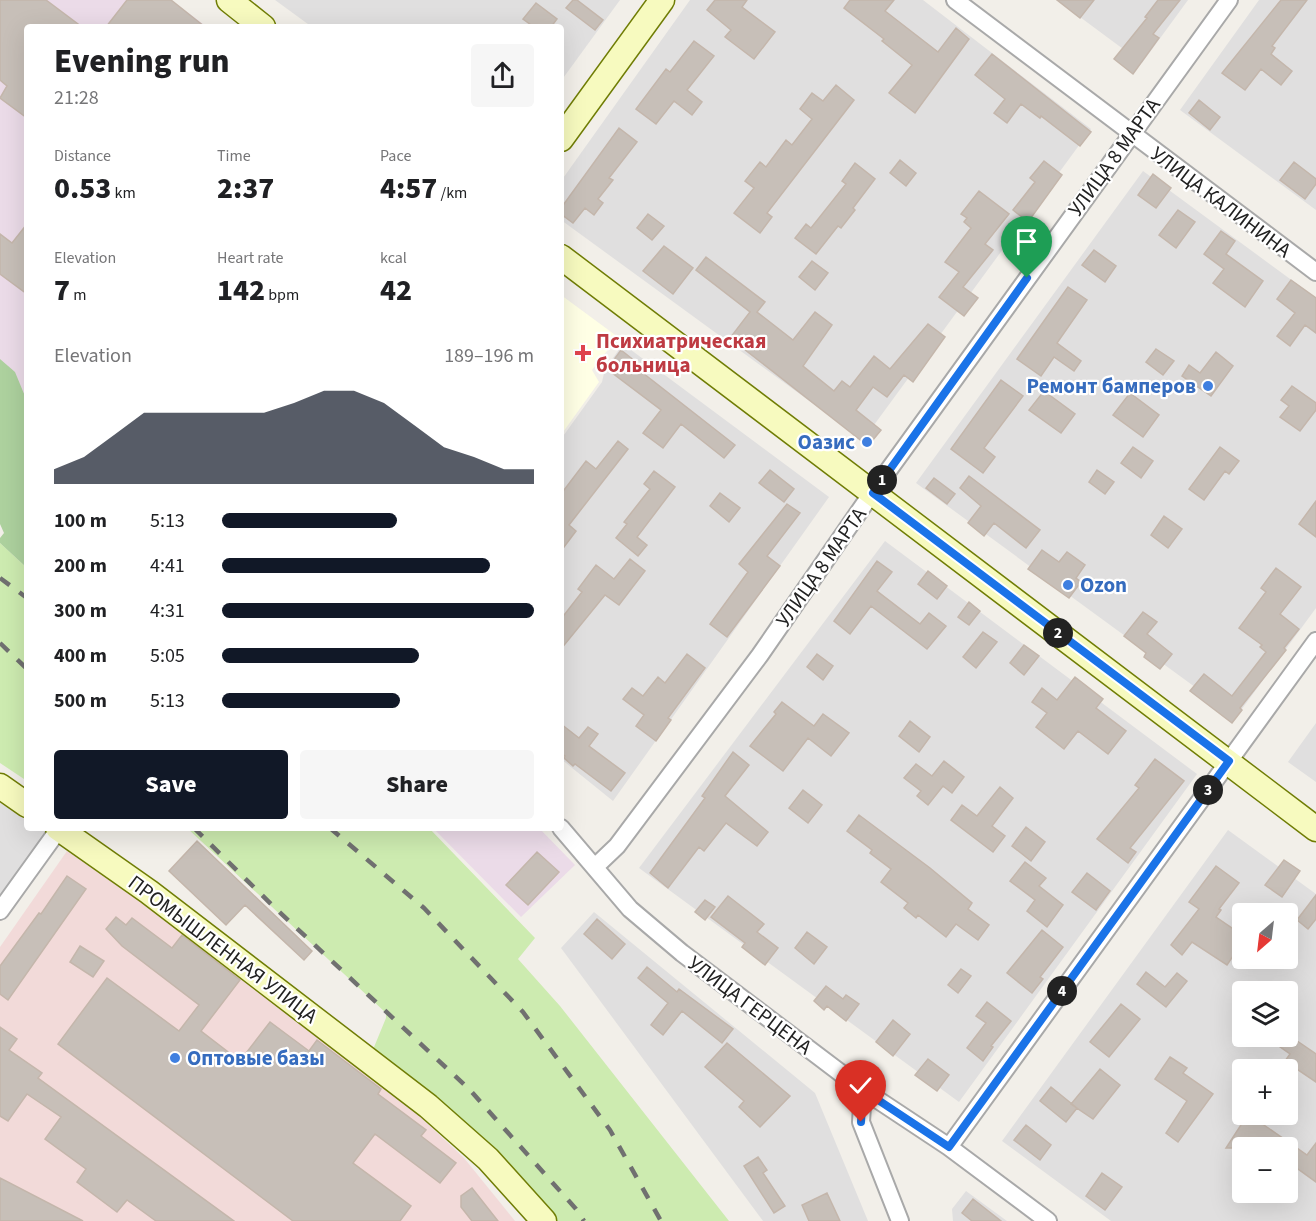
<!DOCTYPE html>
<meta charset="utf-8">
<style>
body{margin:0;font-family:"Source Sans 3",sans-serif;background:#f6f6f6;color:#202124;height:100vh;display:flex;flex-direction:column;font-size:22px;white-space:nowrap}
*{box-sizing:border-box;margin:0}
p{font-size:20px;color:#757577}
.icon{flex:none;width:33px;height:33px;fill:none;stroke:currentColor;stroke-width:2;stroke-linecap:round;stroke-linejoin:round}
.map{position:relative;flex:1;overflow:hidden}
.details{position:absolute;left:24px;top:24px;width:540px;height:807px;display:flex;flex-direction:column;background:#fff;border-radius:6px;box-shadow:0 6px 24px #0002}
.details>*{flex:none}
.needle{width:39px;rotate:208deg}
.fabs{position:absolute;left:1232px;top:903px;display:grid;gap:12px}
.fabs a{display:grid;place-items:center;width:66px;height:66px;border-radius:6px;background:#fff;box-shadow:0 6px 24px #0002;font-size:30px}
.pin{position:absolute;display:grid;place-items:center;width:51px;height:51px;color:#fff;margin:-62px -26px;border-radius:50% 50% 50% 0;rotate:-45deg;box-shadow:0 0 6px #0007}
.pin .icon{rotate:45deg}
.km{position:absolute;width:30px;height:30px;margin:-15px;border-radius:50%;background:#222;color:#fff;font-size:16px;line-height:30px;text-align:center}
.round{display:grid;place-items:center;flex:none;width:63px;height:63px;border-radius:6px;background:#f6f6f6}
.head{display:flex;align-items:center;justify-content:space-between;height:102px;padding:0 30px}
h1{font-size:33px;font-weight:800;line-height:45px}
.metrics{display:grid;grid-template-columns:repeat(3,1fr);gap:9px;height:102px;padding:6px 30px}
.metrics div{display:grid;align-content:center}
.metrics b{font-size:30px;font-weight:800}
.metrics small{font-size:16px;font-weight:400}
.metrics p{font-size:16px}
.chart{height:168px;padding:12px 30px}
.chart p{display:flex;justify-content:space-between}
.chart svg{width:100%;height:108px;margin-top:6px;fill:#111827;opacity:.7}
.action{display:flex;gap:12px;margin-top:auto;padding:12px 30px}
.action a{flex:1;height:69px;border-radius:6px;background:#111827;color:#fff;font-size:24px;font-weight:800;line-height:69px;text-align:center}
.action a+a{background:#f6f6f6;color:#202124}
ul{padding:0 30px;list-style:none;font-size:20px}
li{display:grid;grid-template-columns:96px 72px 1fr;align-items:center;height:45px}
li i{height:15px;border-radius:8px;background:#111827}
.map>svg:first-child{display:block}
</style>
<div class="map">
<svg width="1316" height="1221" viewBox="0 0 1316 1221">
<rect width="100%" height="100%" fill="#f2efe9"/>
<path fill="#e0dfdf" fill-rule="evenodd" d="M275,0H620L561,81V27H312Z
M690,0H923L1091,129L863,440L561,220V181Z
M1057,0H1188L1142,63Z
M1259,0H1316V210L1180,110Z
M1143,171L1316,298V608L1236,717L916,483Z
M623,344L829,497L613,801L561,759V439L602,382L605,369Z
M885,541L1197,774L959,1102L639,868Z
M1316,723V782L1288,762Z
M0,797L27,817V828H41L48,833L0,900Z
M1228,830L1316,894V1221H1111L1002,1141ZM1242,914H1287V958H1242ZM1242,992H1287V1036H1242ZM1242,1070H1287V1114H1242ZM1242,1148H1287V1192H1242Z
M594,912L815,1093L868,1221H763L561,948Z
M966,1191L1007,1221H953L952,1209Z"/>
<path fill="#f2dad9" d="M67,851L183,930L395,1093L464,1158L515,1221H0V947Z"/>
<path fill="#ebdbe8" d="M0,0H171L207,27H27V399L0,379Z
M433,828H539L575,865L521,917Z"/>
<path fill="#ffffe5" d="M561,295L618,337L592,370L599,382L561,435Z"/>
<path fill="#cdebb0" d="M0,543L27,568V781L0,763Z
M187,828H429L535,938L518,959L560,1006L729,1221H552L372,1052L386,1018V1013Z"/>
<path fill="#add19e" d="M0,359L15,372L27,401V568L0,543V538L4,533L0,524Z"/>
<path fill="#c7bfb8" stroke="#c4b6ab" stroke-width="1.5" d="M0,0H46L82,27H27V118L0,98L7,86L0,80Z
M127,0H171L205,27H106Z
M573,0H577L603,20L595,30L566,8Z
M715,0H747L742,7L775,32L754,59L725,37L731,30L707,10Z
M850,0H894L885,11L938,52L956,28L969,39L915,113L889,93L912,65L882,41L884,39L844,8Z
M1057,0H1094L1080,18Z
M1158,0H1180L1153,34L1159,38L1133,74L1114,59L1147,18L1145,17Z
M1281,0H1307L1272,46L1275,48L1271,54L1292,71L1281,85L1261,69L1245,90L1222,73Z
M536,3L557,19L551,27H534L523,19Z
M694,41L714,56L687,90L702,102L692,115L674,101L656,124L636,109L666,69L670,72Z
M992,54L1091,132L1080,146L1041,116L1040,118L1021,104L1007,123L994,113L1005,99L975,75Z
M836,85L854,100L767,213L772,217L760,233L734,213L754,188L745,181L760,162L766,167L786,140L792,145L812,119L800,109L812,93L823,101Z
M1199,100L1220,117L1210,130L1189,113Z
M619,128L637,142L609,178L613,180L598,199L603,203L594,215L585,208L573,223L561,214V208Z
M900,160L916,173L906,186L890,173Z
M1044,161L1062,175L1028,222L1013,210L1035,182L1030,178Z
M1294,162L1316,179V184L1305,199L1280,180Z
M855,163L875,179L853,208L855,210L841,228L838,226L816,254L795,238L806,224L811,228L846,184L842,181Z
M1153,174L1171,188L1156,208L1138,195Z
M979,191L1009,214L985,244L993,250L963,287L978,298L964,316L939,297L959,272L945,262L971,228L964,222L967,218L961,214Z
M1178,210L1195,222L1176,248L1159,235Z
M648,214L664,226L652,240L637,228Z
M27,224V294L0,274V234L12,243Z
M1221,231L1235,241L1226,254L1263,281L1245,307L1213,283L1224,269L1204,254Z
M664,246L693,268L673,294L643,271Z
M1094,250L1116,266L1105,282L1082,265Z
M706,257L765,302L757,312L793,340L815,312L832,325L803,366L834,391L842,381L850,387L874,356L890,369L928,324L945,337L913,382L904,375L887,397L873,387L856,410L881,430L868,446L730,338L750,312L696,270Z
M812,261L828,273L815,290L799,277Z
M1291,280L1316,298V333L1305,325L1290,346L1277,336L1295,313L1277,299Z
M1068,287L1087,300L1057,343L1081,361L1074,371L1054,357L1041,376L1017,359Z
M1156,349L1174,361L1163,375L1146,362Z
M621,350L636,362L634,366L735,445L724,458L681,424L663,448L643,433L661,410L607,369Z
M1216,352L1233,366L1211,396L1182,376L1189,365L1200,373Z
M1001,380L1023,396L984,448L995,457L983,473L951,449Z
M1292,386L1316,403V410L1300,431L1280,417L1289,406L1281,400Z
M1044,391L1075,414L1061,433L1029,410Z
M1130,393L1159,415L1143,437L1113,415Z
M618,441L628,449L569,525L576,531L561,551V494L586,461L596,469Z
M1133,447L1153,461L1141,478L1121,463Z
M1220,447L1239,461L1229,474L1225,471L1204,500L1189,489Z
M770,470L794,489L784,502L759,483Z
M1097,470L1114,482L1105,494L1089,482Z
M654,471L675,487L637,537L647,545L638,556L616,538L627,524L624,522L650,489L644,484Z
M969,476L1040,530L1026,548L994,523L984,536L968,523L981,506L960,488Z
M934,478L955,494L947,504L926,488Z
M720,493L740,508L729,522L710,506Z
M1316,501V537L1299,524Z
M787,504L800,513L767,556L780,566L727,637L710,624L748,572L739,564Z
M1164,516L1182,529L1168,548L1151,535Z
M1042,550L1059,562L1067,552L1085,565L1076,578L1081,582L1069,598L1028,569Z
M630,559L645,571L619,605L605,595L561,649V619L582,592L578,589L596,565L614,579Z
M877,561L892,572L877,591L920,624L929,613L946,626L927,649L871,606L850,634L834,621Z
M1276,568L1301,587L1280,614L1299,629L1284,648L1286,650L1240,708L1242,710L1232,723L1190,691L1204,674L1232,696L1266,652L1260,647L1262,645L1239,628L1266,592L1261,588Z
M928,571L947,586L937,599L918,584Z
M969,602L980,611L969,625L958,617Z
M1143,612L1157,622L1147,634L1172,654L1160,669L1144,657L1146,653L1124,636Z
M983,632L997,642L976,668L963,657Z
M1024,645L1039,656L1024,675L1010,663Z
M687,654L705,668L668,718L671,720L656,741L636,726L644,715L623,699L632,688L643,696L658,677L665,683Z
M817,654L833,666L823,680L807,667Z
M1075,677L1103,699L1096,708L1126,731L1108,754L1078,731L1064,749L1036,727L1047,713L1032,702L1042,688L1057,700Z
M782,702L814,726L823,714L849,733L831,756L808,738L783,771L750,746L776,714L774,712Z
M910,721L930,737L919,752L899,736Z
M561,724L579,738L588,727L598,734L589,746L625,773L611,791L575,764L573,766L564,758L565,756L561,753Z
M733,752L749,765L725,796L768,832L757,846L726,823L704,851L699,847L668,888L650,873L705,798L702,796Z
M1155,759L1184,781L1130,848L1136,852L1128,863L1097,839L1139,788L1135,785Z
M944,761L964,777L952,793L943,786L928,805L917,796L921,791L904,778L916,764L932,776Z
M1000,787L1013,798L992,826L1005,836L993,852L951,820L962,805L977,816Z
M803,790L822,805L808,823L789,808Z
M859,815L930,868L972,903L968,909L989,925L978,940L956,924L946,937L918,915L916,918L904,908L908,903L881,882L891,869L870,853L872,850L847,831Z
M1026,827L1045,842L1031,861L1012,846Z
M197,841L312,951L304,960L245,905L226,925L169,871Z
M537,852L559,872L528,905L506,885Z
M1284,860L1300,871L1282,897L1265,885Z
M1025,862L1046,878L1039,886L1063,905L1047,927L1027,911L1035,900L1010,881Z
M1216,866L1239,883L1219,909L1221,910L1216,917L1242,935V943L1227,965L1192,942L1182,955L1171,945L1199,909L1189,902Z
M1087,873L1110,891L1096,910L1072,892Z
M67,876L86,889L8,1000L0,994V966L39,913L41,914Z
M1316,895V919L1308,929L1297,920Z
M728,896L764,924L757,932L778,948L765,965L742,947L745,943L711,917Z
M705,900L715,907L705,920L695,912Z
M116,917L126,925L132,918L172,948L182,935L240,980L201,1031L240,1061L270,1022L309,1051L317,1040L381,1089L378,1094L426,1130L421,1136L456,1163L440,1183L375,1134L353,1163L411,1206L400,1221H293L58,1044L107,978L179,1031L199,1005L122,946L106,929Z
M597,919L625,944L612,959L584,934Z
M1042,930L1063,947L1040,977L1043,979L1032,993L1007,973Z
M807,932L827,947L814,964L795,948Z
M80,946L104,961L93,977L70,962Z
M647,967L677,992L679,989L733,1029L722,1043L682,1011L663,1035L651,1025L668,1003L638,978Z
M961,969L971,976L958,993L948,985Z
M1146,972L1165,987L1177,973L1187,981L1166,1007L1137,984Z
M826,986L843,999L846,995L859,1004L846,1021L827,1006L824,1010L814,1001Z
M987,1002L1011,1021L991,1046L993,1047L983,1061L967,1048L986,1023L976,1016Z
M1121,1004L1140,1019L1109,1057L1090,1042Z
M893,1020L910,1034L893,1056L876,1042Z
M0,1027L17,1039L9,1050L42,1073L38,1078L234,1221H156L127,1200L117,1212L77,1182L86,1169L45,1139L61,1117L27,1094L8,1121L0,1116Z
M1287,1034L1316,1054V1082L1285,1061L1290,1054L1276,1044L1282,1036H1287Z
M727,1043L790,1096L760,1127L739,1107L744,1101L705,1067Z
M1170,1057L1187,1068L1183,1073L1213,1094L1178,1142L1166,1133L1187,1101L1155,1079Z
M928,1059L949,1075L937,1091L915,1075Z
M1100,1069L1120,1085L1093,1119L1071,1104Z
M1051,1087L1077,1108L1066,1122L1040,1101Z
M1248,1114L1307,1155L1316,1143V1182L1287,1161V1148H1226Z
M1026,1125L1051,1145L1040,1160L1014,1140Z
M758,1157L767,1170L763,1173L785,1206L774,1213L744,1166Z
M1102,1173L1122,1187L1105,1210L1086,1196Z
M0,1178L83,1221H0Z
M472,1188L498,1221H472L461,1207V1196Z
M827,1193L840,1221H809L802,1205Z
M973,1199L1001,1221H972L962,1213Z"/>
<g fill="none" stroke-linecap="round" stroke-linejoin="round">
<defs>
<path id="street" d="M955,0L1316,272
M561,828L630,909L682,953L863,1090L949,1147L1048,1221
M596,866L617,846L760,655L872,493L1229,0
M0,911L59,829
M863,1090L861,1122L900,1221
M949,1147L1316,641"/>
<path id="secondary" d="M229,0L263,27
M561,139L662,0
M561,257L1316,829
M0,786L27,805
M58,828L149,892L428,1106L488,1159L544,1221"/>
</defs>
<use href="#street" stroke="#a9a9a9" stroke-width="20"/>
<use href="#secondary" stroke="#707d05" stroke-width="27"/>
<use href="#street" stroke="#fff" stroke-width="16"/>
<use href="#secondary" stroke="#f7fabf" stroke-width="24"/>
<path stroke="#707070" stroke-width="4.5" stroke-dasharray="12 12" stroke-linecap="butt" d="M0,578L27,598
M0,643L27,669
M194,828L274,907L469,1089L576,1209L584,1221
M330,828L424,908L523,1012L610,1130L661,1221"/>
</g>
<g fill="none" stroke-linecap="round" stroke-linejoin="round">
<defs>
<path id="route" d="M861,1122L863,1090L949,1147L1229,761L873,493L1027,278"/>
</defs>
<use href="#route" stroke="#fff" stroke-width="12"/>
<use href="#route" stroke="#1a73e8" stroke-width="8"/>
</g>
<path fill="#e0444e" stroke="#fff" stroke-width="2" d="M580 344h6v6h6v6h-6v6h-6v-6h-6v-6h6z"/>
<g fill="#3f7fe0" stroke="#fff" stroke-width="2">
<circle cx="1208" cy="386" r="6"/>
<circle cx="867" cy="442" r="6"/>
<circle cx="1068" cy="585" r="6"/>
<circle cx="175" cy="1058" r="6"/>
</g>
<g text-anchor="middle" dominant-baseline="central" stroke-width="4.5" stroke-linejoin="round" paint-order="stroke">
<g font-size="21" fill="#222" stroke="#fff">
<text transform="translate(1114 157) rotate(-54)">УЛИЦА 8 МАРТА</text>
<text transform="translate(1221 202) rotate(37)">УЛИЦА КАЛИНИНА</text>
<text transform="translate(821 567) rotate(-55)">УЛИЦА 8 МАРТА</text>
<text transform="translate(223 949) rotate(37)">ПРОМЫШЛЕННАЯ УЛИЦА</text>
<text transform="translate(750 1005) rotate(37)">УЛИЦА ГЕРЦЕНА</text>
</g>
<g font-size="21" font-weight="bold" fill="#be3a42" stroke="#fff" text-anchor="start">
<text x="596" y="341">Психиатрическая<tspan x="596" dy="24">больница</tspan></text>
</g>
<g font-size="21" font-weight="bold" fill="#366cbe" stroke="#fff" text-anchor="end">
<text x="1196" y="386">Ремонт бамперов</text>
<text x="855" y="442">Оазис</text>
<text x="1080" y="585" text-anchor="start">Ozon</text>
<text x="187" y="1058" text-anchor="start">Оптовые базы</text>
</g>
</g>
</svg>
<div class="fabs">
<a><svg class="needle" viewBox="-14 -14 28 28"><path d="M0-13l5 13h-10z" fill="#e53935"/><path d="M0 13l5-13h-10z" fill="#757577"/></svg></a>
<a><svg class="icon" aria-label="layers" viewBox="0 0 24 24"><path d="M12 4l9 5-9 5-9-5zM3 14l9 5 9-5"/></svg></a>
<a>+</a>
<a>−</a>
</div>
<div class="pin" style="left:1027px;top:278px;background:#1e9e55"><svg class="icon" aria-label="arrive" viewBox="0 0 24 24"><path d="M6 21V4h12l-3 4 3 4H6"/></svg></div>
<div class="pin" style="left:861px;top:1122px;background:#d93025"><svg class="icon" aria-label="check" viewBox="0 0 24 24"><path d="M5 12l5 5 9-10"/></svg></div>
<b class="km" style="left:882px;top:480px">1</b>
<b class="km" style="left:1058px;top:633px">2</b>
<b class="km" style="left:1208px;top:790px">3</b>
<b class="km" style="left:1062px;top:991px">4</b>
<section class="details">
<div class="head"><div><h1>Evening run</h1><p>21:28</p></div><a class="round"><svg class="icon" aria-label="share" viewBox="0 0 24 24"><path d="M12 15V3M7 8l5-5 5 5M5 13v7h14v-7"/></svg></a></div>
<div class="metrics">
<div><p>Distance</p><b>0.53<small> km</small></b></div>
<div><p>Time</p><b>2:37</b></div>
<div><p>Pace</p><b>4:57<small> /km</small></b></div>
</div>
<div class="metrics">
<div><p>Elevation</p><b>7<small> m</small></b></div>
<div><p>Heart rate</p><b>142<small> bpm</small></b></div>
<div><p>kcal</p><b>42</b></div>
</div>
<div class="chart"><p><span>Elevation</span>189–196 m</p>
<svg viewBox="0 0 160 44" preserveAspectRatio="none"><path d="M0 44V38L10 33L20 24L30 15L40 15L50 15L60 15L70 15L80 11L90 6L100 6L110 11L120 20L130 29L140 33L150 38L160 38V44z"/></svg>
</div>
<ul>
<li><b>100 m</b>5:13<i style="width:56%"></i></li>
<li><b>200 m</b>4:41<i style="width:86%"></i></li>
<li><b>300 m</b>4:31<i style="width:100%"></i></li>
<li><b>400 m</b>5:05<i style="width:63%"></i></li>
<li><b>500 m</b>5:13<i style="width:57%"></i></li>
</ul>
<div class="action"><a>Save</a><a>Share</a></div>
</section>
</div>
